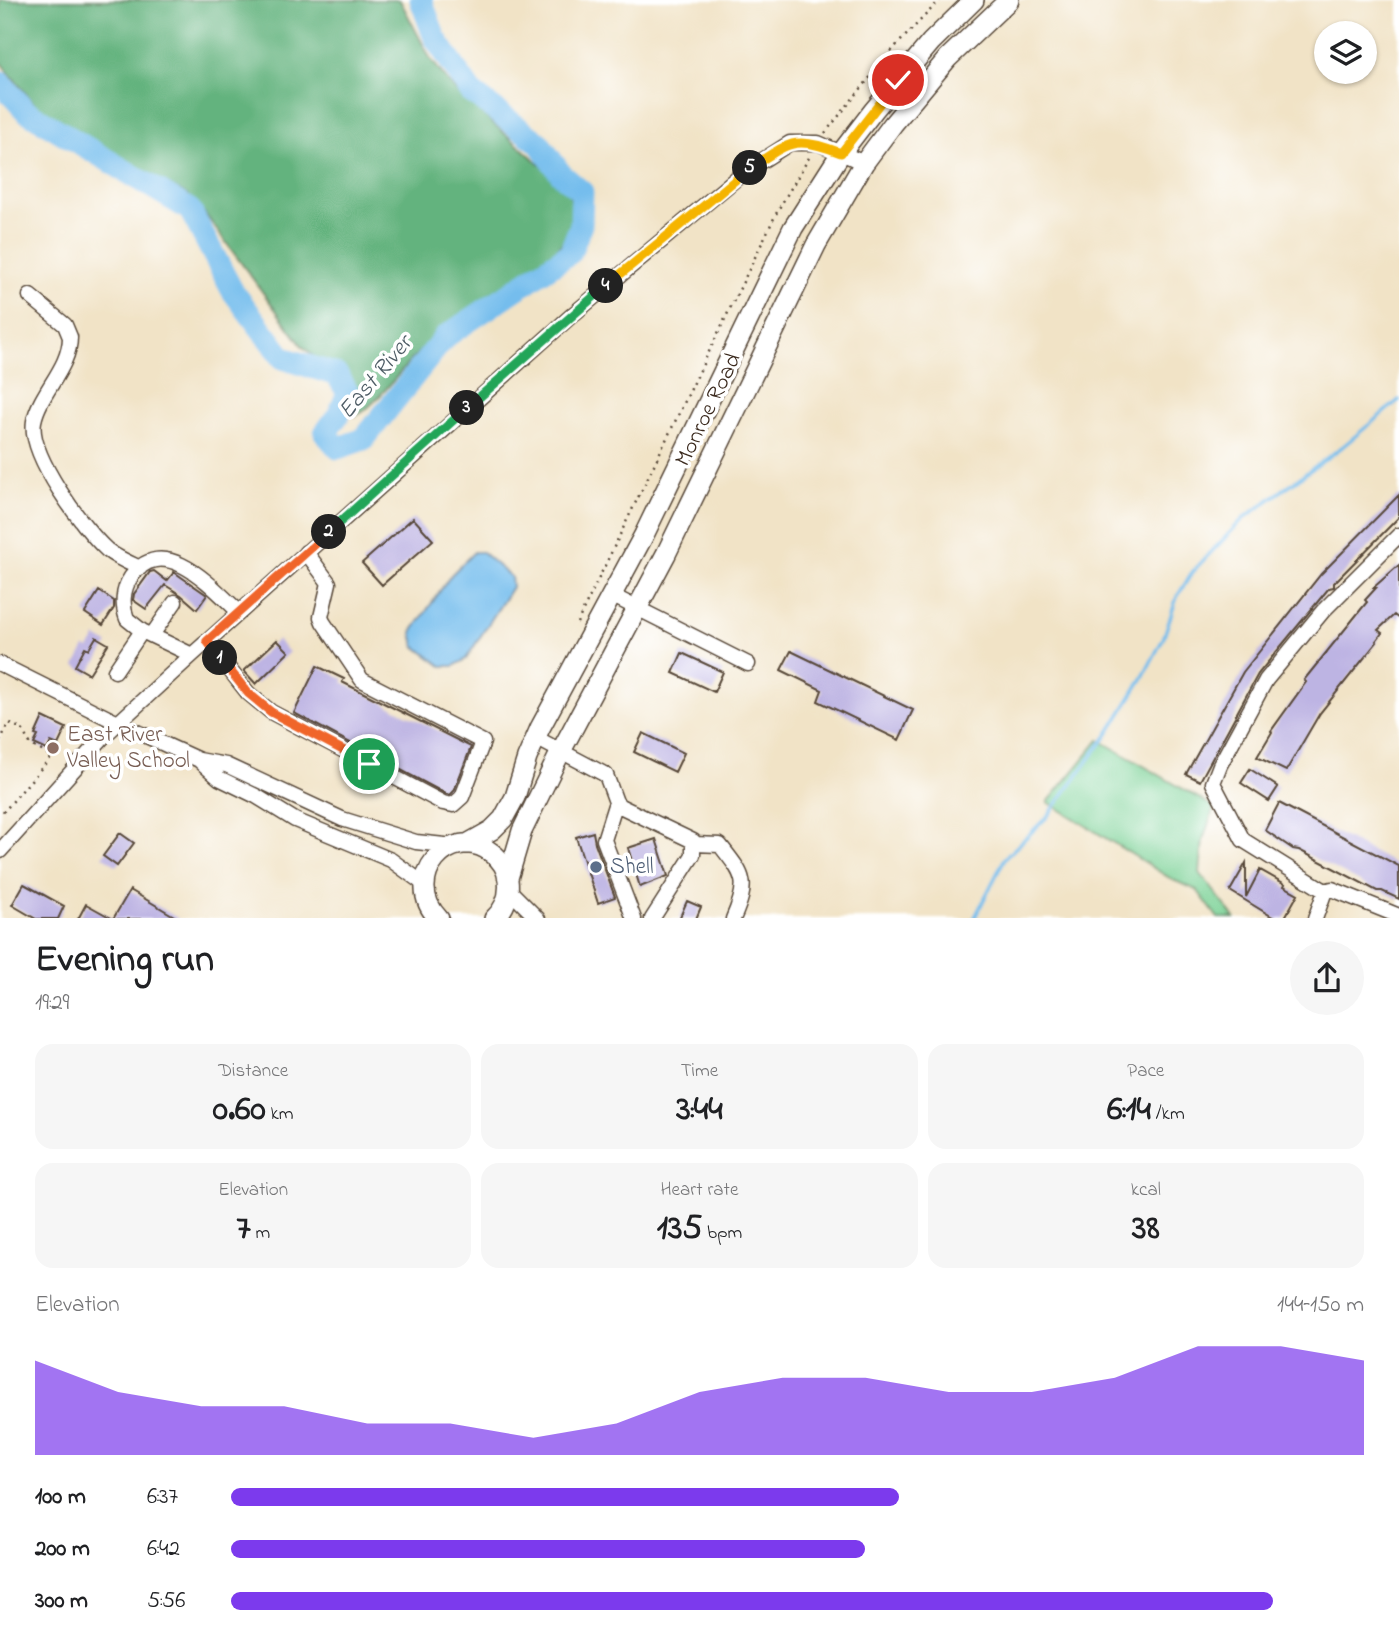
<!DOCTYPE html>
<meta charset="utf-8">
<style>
body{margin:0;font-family:"Indie Flower",sans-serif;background:#f6f6f6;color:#202124;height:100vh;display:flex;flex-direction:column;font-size:26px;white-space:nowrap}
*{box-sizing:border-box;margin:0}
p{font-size:23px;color:#757577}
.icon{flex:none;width:38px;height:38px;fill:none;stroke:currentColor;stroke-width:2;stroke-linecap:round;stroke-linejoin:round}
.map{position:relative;height:918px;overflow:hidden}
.panel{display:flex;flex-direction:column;background:#fff;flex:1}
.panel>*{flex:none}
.buttons{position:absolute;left:1314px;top:21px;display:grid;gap:14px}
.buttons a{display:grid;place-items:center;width:63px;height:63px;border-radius:50%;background:#fff;box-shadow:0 2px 5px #0004;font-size:35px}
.pin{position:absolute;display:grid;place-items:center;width:60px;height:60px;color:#fff;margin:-30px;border:4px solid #fff;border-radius:50%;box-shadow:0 2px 7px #0007}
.km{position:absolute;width:35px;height:35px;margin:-18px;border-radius:50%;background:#222;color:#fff;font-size:19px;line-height:35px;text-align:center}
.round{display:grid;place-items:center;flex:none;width:74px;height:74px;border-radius:37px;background:#f6f6f6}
.summary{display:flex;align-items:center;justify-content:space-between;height:119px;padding:0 35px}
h1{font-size:38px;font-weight:700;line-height:52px}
.metrics{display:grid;grid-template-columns:repeat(3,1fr);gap:10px;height:119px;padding:7px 35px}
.metrics div{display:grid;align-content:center;border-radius:18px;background:#f6f6f6;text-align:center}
.metrics b{font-size:35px;font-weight:700}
.metrics small{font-size:19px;font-weight:400}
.metrics p{font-size:19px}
.chart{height:196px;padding:14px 35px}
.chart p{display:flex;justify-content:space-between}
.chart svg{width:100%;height:126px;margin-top:7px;fill:#7c3aed;opacity:.7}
ul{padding:0 35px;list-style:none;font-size:23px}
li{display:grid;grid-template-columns:112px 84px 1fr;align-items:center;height:52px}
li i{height:18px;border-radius:9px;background:#7c3aed}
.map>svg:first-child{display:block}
</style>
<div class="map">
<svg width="1399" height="919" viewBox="0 0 1399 919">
<rect width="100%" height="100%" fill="#fff"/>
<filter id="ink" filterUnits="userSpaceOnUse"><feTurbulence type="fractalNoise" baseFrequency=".0143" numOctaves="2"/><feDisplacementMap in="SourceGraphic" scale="14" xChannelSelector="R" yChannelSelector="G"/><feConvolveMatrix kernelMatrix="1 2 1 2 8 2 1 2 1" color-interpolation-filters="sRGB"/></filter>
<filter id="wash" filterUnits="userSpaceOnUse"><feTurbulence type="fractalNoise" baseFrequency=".00686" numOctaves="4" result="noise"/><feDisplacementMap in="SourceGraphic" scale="28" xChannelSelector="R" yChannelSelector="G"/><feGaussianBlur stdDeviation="1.57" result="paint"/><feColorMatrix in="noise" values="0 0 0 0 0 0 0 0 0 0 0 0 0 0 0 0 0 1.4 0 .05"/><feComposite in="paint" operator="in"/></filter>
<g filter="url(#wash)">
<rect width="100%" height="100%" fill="#f1e3c6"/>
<path fill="#7ad195" stroke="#5a7e5a" stroke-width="2" d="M1099,740L1214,807L1203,840L1200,873L1235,918H1218L1197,890L1173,880L1048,802Z"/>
<path fill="#63b37e" stroke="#4f6e4e" stroke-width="2" d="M0,0H400L430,58L454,89L566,187C580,213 572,234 553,254C506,286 455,315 415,356C401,370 370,412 355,416L356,391L350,379L343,372L319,361L303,347L205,214L187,195L87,140L36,106L0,62Z"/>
<path fill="#75bded" stroke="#587486" stroke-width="2" d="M474,552H482L511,577L512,587L466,659L454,666H442L415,646L412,632L451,575Z"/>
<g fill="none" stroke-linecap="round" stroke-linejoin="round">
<path stroke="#75bded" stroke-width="3.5" d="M974,919L1005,858L1047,817L1108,734L1142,679L1163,639L1177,597L1193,571L1243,519L1342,447L1399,400"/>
<path stroke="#75bded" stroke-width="23" d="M0,82L26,111L190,210L232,290L283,358L337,375L348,393L339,414L325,433L338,448L364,439L445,337L570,253L581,225L582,192L561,174L539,143L471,92L435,38L421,0"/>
</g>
<g id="blocks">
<path fill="#bdb4e3" d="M1399,495V517L1334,583V587L1329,588L1258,674L1200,781L1186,774L1243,672L1321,574Z
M413,518L433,540L382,585L362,563Z
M1399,565V619L1394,615L1378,630L1382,633L1376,641L1377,642L1320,713L1286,771L1257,757L1272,732L1271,731L1306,682L1304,680L1367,602L1365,600L1376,588H1373Z
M154,571L167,581L174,572L207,595L197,609L181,595L165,585L146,609L133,600L134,594L150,572Z
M99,591L114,601V608L103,625L85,613Z
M96,637L108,644L89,674L75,666L85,647L89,649Z
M277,640L289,652L256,684L244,671Z
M791,651L913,710L899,740L818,701L822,690L781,670Z
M682,653L723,672L714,692L673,673Z
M317,666L344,679L342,682L471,747L454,791L450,795L446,794L294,713Z
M43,717L66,728L58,745L51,742L47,750L34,744L38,736L35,735Z
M643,733L684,753L675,772L634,752Z
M1250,769L1278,787L1269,801L1241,783Z
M1279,803L1399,866V899L1382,891H1377L1299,850L1293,849L1265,830Z
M593,832L595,843L615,897L598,903L576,837Z
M120,833L134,843L117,866L103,856Z
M656,839L668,876L640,887L628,848Z
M1246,863V897L1260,870L1285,884L1284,886L1298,894L1284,919H1276L1230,891Z
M24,884L64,906L58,919H36L12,905Z
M130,890L179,919H113Z
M687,901L701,907L696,919H679Z
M86,904L113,919H78Z"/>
</g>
</g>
<g filter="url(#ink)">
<use href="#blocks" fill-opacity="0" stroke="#564637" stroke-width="2"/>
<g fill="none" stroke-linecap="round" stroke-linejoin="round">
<defs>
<path id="minor" d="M30,296L65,325L70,337C70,368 40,392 34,421C28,455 83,528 107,550C117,558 129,563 140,568
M611,595L748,664
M152,635L175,602
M207,641L248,693L271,712L443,803L453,805L462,797L483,742L362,680L323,622L321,617L329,583L306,552
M192,655L142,631L127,619C122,606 122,590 131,577C164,531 213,588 239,612
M0,664L118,723L199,760L226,765L342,819L416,842L454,846
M115,671L142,631
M536,738L606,775L616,802L620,806L693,841V855L652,919
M200,761L219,778L256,796L295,820L391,860L424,884
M616,802L604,840L634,919
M694,844L720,845C744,876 750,880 733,919
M0,851L105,735L192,655L570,317L744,172L790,143H818L864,163
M509,890L538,919
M1325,891L1332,889L1399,916
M1315,919L1325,891L1243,840L1213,783L1220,765L1266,680L1323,611L1399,535"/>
<path id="major" d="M467,844L492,830L503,819L515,797L527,758L540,728L644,535L793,228L841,153L874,110L931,42L974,0
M508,878L522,831L560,753L666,554L816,245L864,163L893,124L948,58L1009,0
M439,919C400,880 450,821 492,853C500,859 507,869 508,880C510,895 505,909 494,919"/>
</defs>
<use href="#minor" stroke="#564637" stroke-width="17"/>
<use href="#major" stroke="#564637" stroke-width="22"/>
<path stroke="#564637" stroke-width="2.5" stroke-dasharray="2 5" stroke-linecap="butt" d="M825,133L894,48L940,0
M577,623L778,210L810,156
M0,741L9,723C30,732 20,730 30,743C35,749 45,751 51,757L0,816"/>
<use href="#minor" stroke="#fff" stroke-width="14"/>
<use href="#major" stroke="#fff" stroke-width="19"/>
</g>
</g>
<g fill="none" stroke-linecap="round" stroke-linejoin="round" filter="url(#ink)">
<defs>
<path id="split-1" d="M220,658L248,693L271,712L369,764"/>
<path id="split-2" d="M220,658L207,641L329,532"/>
<path id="split-3" d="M329,532L467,408"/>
<path id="split-4" d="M467,408L606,286"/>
<path id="split-5" d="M606,286L750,168"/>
<path id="split-6" d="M750,168C789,143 794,134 841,153L898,80"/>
</defs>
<use href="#split-1" stroke="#fff" stroke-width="14"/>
<use href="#split-2" stroke="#fff" stroke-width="14"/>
<use href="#split-3" stroke="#fff" stroke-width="14"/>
<use href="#split-4" stroke="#fff" stroke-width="14"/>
<use href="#split-5" stroke="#fff" stroke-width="14"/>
<use href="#split-6" stroke="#fff" stroke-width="14"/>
<use href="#split-1" stroke="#f0652b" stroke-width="9"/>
<use href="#split-2" stroke="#f0652b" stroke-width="9"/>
<use href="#split-3" stroke="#22a559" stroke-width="9"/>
<use href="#split-4" stroke="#22a559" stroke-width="9"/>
<use href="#split-5" stroke="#f5b400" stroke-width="9"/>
<use href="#split-6" stroke="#f5b400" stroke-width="9"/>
</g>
<circle fill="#8d6e63" stroke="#fff" stroke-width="2.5" cx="53" cy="748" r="7"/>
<circle fill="#5c6f8a" stroke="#fff" stroke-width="2.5" cx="596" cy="867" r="7"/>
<g text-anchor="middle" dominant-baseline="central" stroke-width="7" stroke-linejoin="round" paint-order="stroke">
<g font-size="23" fill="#3b2a1e" stroke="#fff">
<text transform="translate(709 410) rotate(-64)">Monroe Road</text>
</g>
<g font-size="23" fill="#785e54" stroke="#fff" text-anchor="start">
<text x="67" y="735">East River<tspan x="67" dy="26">Valley School</tspan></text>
</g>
<g font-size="23" fill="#4e5e75" stroke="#fff" text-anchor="start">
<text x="610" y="867">Shell</text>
</g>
<g font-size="24" font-style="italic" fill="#4f5d66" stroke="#fff">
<text transform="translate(376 378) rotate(-50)">East River</text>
</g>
</g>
</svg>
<div class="buttons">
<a><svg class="icon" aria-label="layers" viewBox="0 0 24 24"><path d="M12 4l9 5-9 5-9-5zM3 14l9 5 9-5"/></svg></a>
</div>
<div class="pin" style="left:369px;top:764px;background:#1e9e55"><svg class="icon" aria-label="arrive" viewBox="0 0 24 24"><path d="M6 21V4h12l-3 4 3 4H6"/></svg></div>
<div class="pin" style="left:898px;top:80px;background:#d93025"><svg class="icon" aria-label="check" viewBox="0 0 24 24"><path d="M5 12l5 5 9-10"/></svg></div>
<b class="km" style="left:220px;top:658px">1</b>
<b class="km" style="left:329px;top:532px">2</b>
<b class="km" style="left:467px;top:408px">3</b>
<b class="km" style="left:606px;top:286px">4</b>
<b class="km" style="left:750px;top:168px">5</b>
</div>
<section class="panel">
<div class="summary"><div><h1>Evening run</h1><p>19:29</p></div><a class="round"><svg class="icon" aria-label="share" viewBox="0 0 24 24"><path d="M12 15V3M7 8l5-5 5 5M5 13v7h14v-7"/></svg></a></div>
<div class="metrics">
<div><p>Distance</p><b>0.60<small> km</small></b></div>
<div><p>Time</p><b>3:44</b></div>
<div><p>Pace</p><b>6:14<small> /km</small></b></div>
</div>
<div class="metrics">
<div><p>Elevation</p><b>7<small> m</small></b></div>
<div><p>Heart rate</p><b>135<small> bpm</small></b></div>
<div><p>kcal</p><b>38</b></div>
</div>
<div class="chart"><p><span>Elevation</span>144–150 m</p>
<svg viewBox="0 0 160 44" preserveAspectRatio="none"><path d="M0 44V11L10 22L20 27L30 27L40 33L50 33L60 38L70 33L80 22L90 17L100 17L110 22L120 22L130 17L140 6L150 6L160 11V44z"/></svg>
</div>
<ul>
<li><b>100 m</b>6:37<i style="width:59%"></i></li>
<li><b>200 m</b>6:42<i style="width:56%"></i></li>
<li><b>300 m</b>5:56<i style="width:92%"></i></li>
</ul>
</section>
